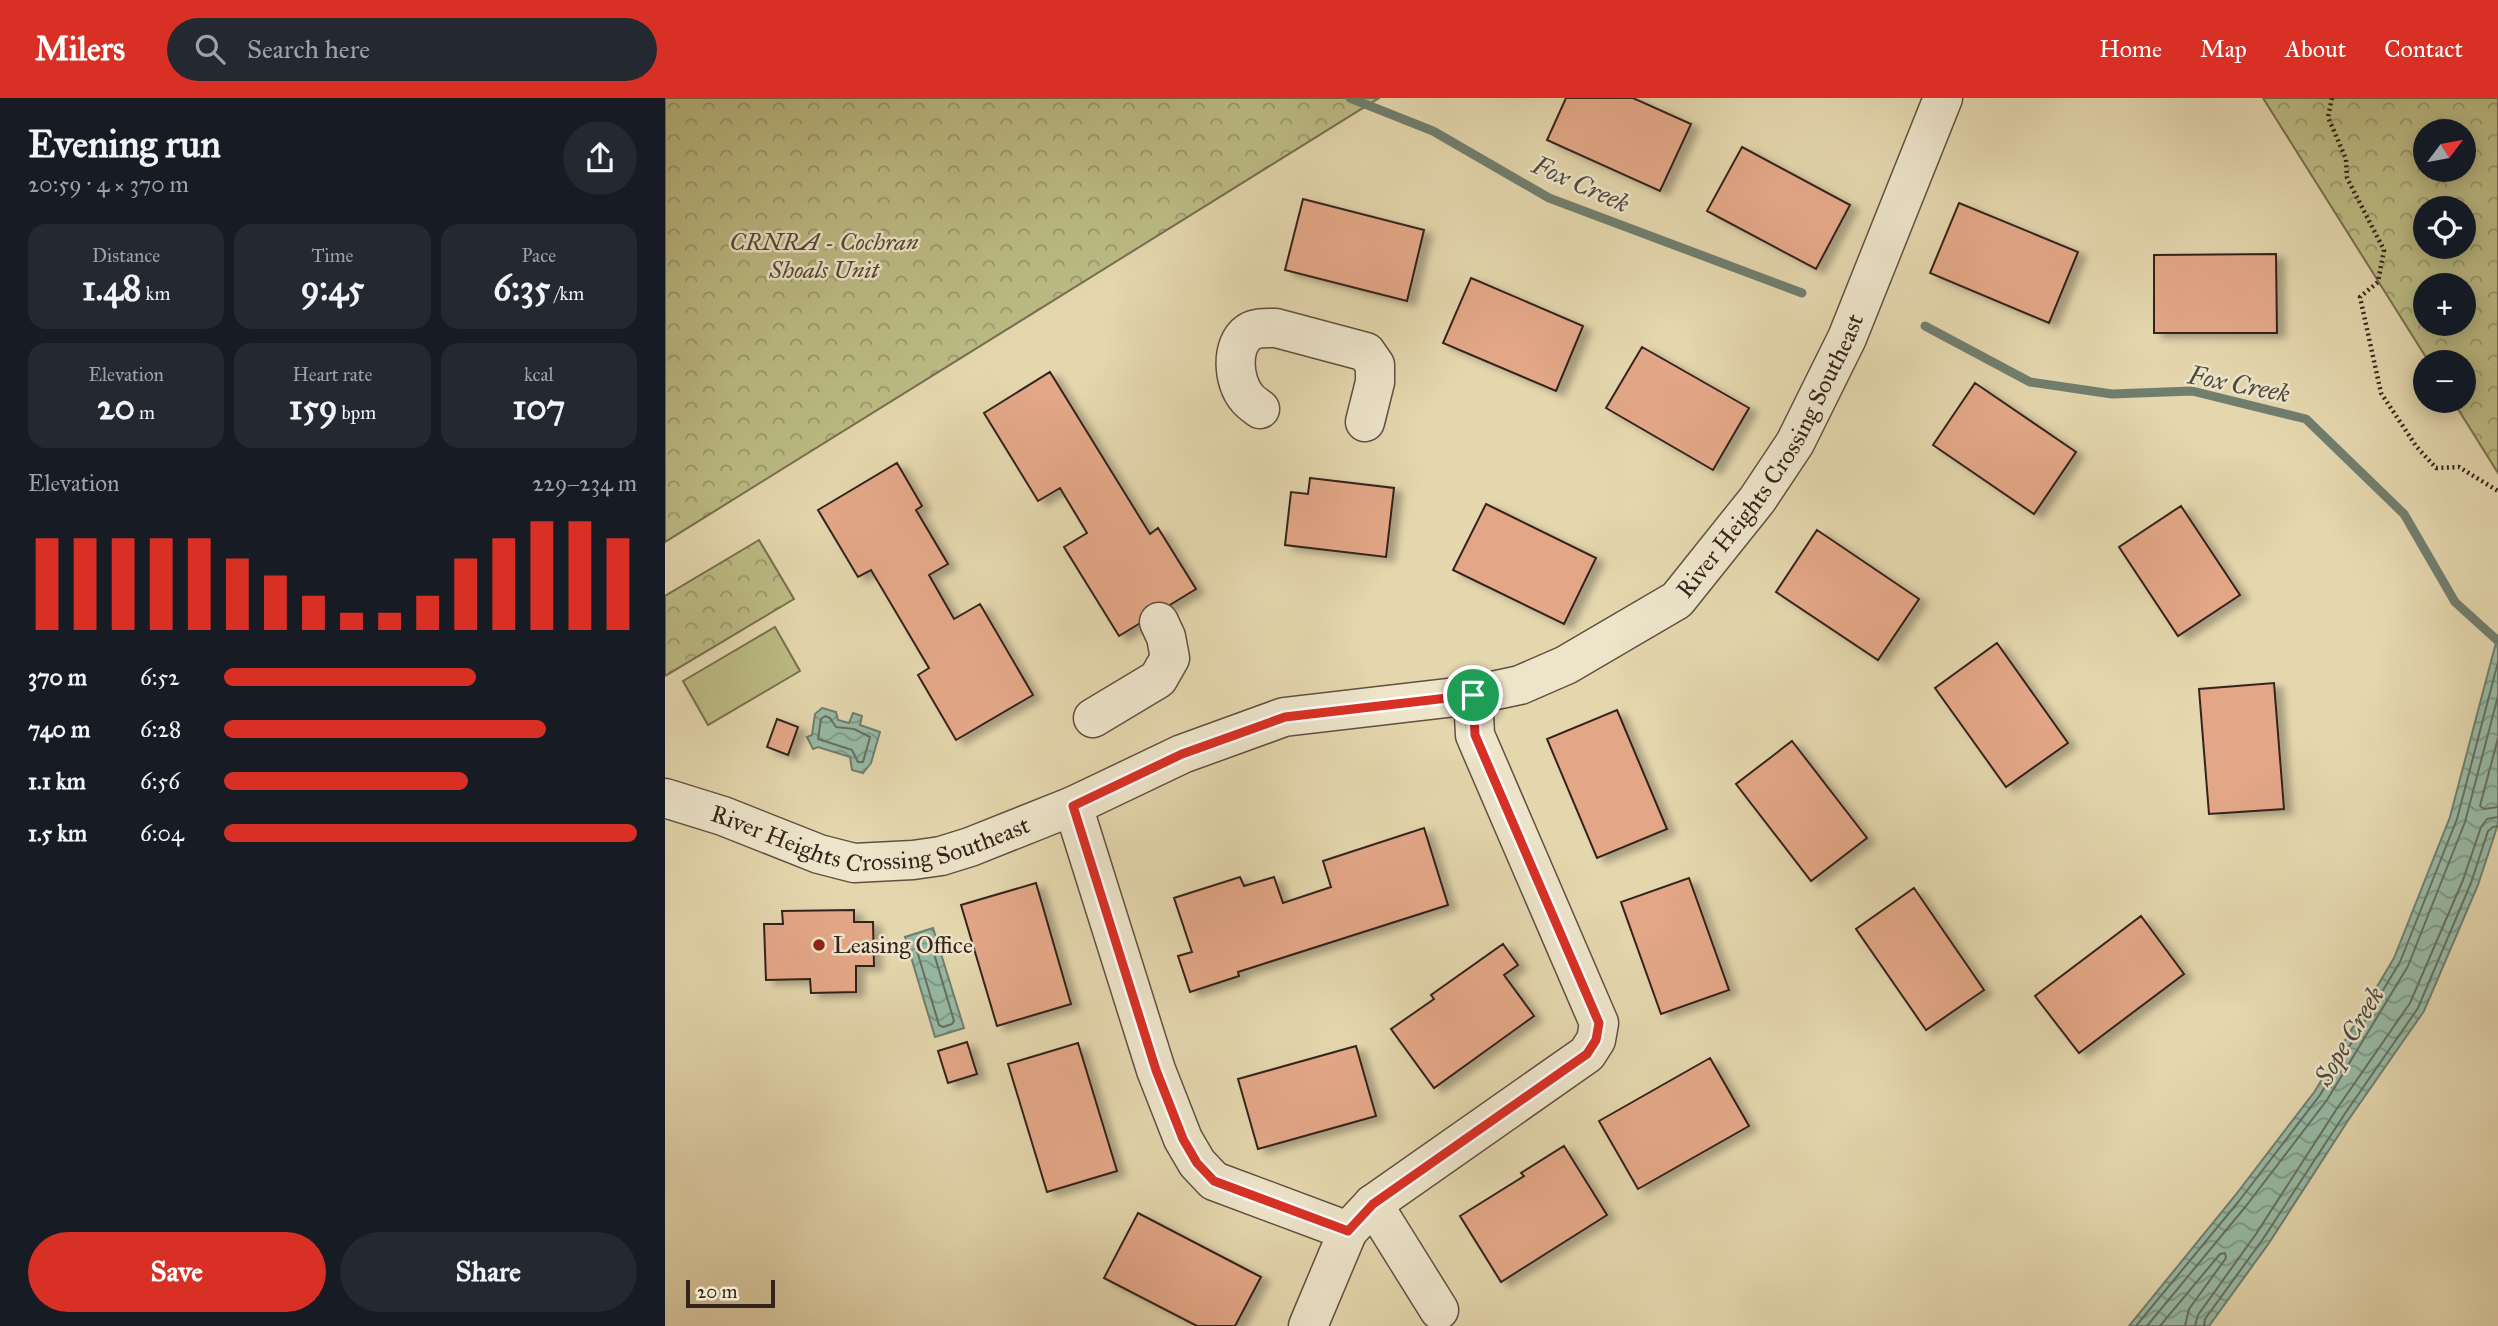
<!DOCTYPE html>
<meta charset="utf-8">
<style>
body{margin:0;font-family:"IM FELL Great Primer",serif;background:#242831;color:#f1f3f6;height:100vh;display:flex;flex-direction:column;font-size:26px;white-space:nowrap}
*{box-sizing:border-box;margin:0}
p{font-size:23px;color:#9ea1a6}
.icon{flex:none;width:38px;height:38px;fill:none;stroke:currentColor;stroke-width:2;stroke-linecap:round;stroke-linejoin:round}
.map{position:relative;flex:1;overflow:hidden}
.details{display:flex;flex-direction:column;background:#171b24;width:665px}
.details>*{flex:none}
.needle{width:46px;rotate:58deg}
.tools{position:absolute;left:1748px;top:21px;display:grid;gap:14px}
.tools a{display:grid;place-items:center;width:63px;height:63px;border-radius:50%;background:#171b24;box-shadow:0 4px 18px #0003;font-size:35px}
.scale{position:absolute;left:21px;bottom:18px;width:89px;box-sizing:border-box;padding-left:7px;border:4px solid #35241c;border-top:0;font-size:19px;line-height:24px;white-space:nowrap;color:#35241c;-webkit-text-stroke:5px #ede4ca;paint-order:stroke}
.pin{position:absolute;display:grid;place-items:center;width:60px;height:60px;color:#fff;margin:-30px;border:4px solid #fff;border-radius:50%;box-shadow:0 2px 7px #0007}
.round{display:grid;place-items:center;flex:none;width:74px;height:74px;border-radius:37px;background:#242831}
.overview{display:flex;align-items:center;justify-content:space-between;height:119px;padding:0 28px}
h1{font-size:38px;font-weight:800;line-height:52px}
.metrics{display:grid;grid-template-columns:repeat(3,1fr);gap:10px;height:119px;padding:7px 28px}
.metrics div{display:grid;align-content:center;border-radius:18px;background:#242831;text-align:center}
.metrics b{font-size:35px;font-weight:800}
.metrics small{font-size:19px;font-weight:400}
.metrics p{font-size:19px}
.chart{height:196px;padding:14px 28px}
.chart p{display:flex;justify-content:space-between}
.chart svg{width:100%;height:126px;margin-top:7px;stroke:#d93025;stroke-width:6}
.cta{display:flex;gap:14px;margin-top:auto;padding:14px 28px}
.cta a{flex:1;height:80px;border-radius:42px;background:#d93025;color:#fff;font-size:28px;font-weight:800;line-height:80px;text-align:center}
.cta a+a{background:#242831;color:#f1f3f6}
ul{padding:0 28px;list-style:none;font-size:23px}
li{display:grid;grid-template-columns:112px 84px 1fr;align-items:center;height:52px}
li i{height:18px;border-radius:9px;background:#d93025}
header{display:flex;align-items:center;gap:42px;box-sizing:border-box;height:98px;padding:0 35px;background:#d93025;color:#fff}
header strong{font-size:33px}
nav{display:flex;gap:38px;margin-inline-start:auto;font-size:24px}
.search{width:490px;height:63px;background:#242831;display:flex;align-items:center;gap:18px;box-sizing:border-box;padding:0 24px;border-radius:38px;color:#9ea1a6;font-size:26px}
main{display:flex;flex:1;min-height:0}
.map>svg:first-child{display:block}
</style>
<header>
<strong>Milers</strong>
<div class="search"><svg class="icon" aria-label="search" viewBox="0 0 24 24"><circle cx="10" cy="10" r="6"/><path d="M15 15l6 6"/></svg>Search here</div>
<nav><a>Home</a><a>Map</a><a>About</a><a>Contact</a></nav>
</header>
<main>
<section class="details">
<div class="overview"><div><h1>Evening run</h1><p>20:59 · 4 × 370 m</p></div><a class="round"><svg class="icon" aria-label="share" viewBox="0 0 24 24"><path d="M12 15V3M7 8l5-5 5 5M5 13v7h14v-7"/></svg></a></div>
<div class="metrics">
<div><p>Distance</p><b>1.48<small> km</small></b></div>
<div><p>Time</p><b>9:45</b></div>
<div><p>Pace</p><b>6:35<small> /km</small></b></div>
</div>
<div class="metrics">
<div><p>Elevation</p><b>20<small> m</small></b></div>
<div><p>Heart rate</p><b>159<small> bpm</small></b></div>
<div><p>kcal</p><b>107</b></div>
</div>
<div class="chart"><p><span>Elevation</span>229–234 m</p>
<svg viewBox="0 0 160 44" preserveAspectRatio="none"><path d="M5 44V12M15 44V12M25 44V12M35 44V12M45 44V12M55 44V19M65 44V25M75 44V32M85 44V38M95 44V38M105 44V32M115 44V19M125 44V12M135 44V6M145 44V6M155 44V12"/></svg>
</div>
<ul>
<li><b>370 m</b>6:52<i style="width:61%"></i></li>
<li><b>740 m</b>6:28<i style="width:78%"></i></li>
<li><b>1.1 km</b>6:56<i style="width:59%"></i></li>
<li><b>1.5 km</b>6:04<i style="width:100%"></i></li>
</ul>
<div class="cta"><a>Save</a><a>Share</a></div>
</section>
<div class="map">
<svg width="1833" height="1228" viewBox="0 0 1833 1228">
<defs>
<pattern id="park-crowns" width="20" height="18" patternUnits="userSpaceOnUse" patternTransform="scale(1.75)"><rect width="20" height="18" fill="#bcbb84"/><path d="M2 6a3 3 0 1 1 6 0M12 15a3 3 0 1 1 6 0" fill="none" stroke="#9a986b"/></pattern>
<pattern id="water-waves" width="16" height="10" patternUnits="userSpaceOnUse" patternTransform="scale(1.75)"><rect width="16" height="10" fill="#97baa5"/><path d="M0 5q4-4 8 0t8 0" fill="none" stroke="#7c9786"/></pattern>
<filter id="shadow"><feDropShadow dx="8" dy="4.5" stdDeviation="3.5" flood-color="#0004"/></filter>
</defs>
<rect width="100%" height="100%" fill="#e4d6ad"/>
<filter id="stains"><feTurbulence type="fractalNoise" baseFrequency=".00286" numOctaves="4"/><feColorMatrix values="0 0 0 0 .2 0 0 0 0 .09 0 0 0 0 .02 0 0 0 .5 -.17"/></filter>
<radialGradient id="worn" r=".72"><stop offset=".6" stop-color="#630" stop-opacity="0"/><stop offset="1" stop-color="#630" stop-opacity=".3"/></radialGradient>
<path fill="url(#park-crowns)" stroke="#787050" stroke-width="2" fill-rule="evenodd" d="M0,0H714L0,444Z
M1598,0H1833V375L1788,303H1799V264H1764ZM1799,33V72H1760V33ZM1799,110V149H1760V110ZM1760,187H1799V226H1760Z
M94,442L129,501L0,578V498Z"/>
<path fill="#bcbb84" stroke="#787050" stroke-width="2" d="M110,529L135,573L43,627L18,583Z"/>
<path fill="url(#water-waves)" stroke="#707e6e" stroke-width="2" d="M1833,537V726L1813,787L1759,913L1684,1021L1604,1145L1544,1228H1464L1569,1099L1650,993L1729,860L1785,719Z
M157,610L171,614L173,622L184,625L188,615L197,618L195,627L215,634L206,665L198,675L187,672L185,659L153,649L148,651L142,639L147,637L150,616Z
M268,830L299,930L270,939L240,839Z"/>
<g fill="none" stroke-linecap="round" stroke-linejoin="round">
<path stroke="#666f60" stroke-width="2" d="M160,618L165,620L171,629L189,631L205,639L198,664H193L187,652L153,641L156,621Z
M1833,640L1815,708L1819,711L1833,709
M261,840L265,842L289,923L287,926L278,929L274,927L250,846L252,843Z
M1471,1228L1574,1103L1655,997L1735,864L1792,721L1833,564
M1482,1228L1581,1108L1662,1002L1743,868L1800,724L1833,598
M1495,1228L1555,1156L1560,1155L1561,1160L1524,1211L1520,1228
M1530,1228L1533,1217L1591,1136L1671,1012L1745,905L1798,782L1816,729L1822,721L1833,719
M1539,1228L1540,1221L1598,1141L1679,1017L1753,910L1806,785L1823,733L1828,729L1833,728"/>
<path stroke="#707e6e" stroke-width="9" d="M685,0L768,33L884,100L1137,195
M1260,228L1365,284L1447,296L1527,293L1641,321L1739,416L1790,504L1833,543"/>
</g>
<path fill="#e3a787" stroke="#35241c" stroke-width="2" filter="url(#shadow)" d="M901,0H968L1026,26L995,93L882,42Z
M1077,49L1185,107L1151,171L1042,113Z
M638,101L759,132L742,203L620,172Z
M1294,105L1413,154L1384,225L1265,175Z
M1611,156L1612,235H1489V157Z
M806,180L918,228L891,293L778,245Z
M977,249L1084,310L1048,372L941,310Z
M385,274L485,436L493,430L531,491L454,538L399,449L422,435L395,390L373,403L319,315Z
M1310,285L1411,354L1369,416L1268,347Z
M232,365L257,408L251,412L283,466L264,477L289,521L315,506L368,597L291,642L253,577L264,570L206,472L193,479L153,412Z
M645,380L729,390L721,459L620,447L626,394L643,396Z
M821,406L931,460L899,526L788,472Z
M1516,408L1575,497L1513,538L1454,449Z
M1152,432L1254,501L1213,562L1111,494Z
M1332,545L1403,645L1341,689L1270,590Z
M1609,585L1619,711L1544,716L1534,591Z
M952,612L1002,731L932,760L882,641Z
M112,621L133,629L123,657L102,649Z
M1127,643L1202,740L1146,783L1071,686Z
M759,730L783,807L573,874L574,878L525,894L513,858L527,854L509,800L575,779L579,788L609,779L618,805L666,789L658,763Z
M1024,780L1064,892L996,916L956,804Z
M371,785L406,906L332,928L296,807Z
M1249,790L1319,892L1261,932L1191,831Z
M189,812V824H208L209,868H191V894L146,895L145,881L101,882L99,826H118L117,813Z
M1476,818L1519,876L1414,955L1370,898Z
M838,846L853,867L839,877L869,918L769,990L726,931L769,901L766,897Z
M302,944L312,976L283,985L273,953Z
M413,945L452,1073L382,1094L343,966Z
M691,948L711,1018L593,1051L573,981Z
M1045,960L1084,1028L973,1091L934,1023Z
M899,1048L942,1117L836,1184L795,1118L859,1078L856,1075Z
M473,1115L596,1179L570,1228H532L439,1180Z"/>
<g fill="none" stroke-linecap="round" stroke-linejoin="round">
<defs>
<g id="minor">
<path d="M595,311C591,308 585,304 582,300C568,284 565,247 584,234C592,229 602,230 611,230L701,254L710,267V284L700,324"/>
<path d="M428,620L493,581L505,560L501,539L494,524"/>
<path id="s1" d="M0,700L58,718L154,756L189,765L248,762L276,758L305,749L408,708L517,656L619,619L808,597L855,587L901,567L1012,502L1092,402L1130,345L1182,240L1278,0"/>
<path d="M408,708L491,972L518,1041L532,1065L549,1083L683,1133L708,1106L922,956L931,942L934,925L810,637L808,597"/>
<path d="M708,1106L774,1212"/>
<path d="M643,1228L683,1133"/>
</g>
</defs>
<use href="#minor" stroke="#615040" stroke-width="41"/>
<path stroke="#35241c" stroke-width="4.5" stroke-dasharray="2 3.5" stroke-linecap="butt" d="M1667,0L1663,19L1681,61L1682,80L1719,152L1713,184L1695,199L1716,295L1751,348L1771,370L1794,369L1833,393"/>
<use href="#minor" stroke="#ede4ca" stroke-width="38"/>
</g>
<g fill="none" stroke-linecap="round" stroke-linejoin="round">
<defs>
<path id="route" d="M808,597L810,637L934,925L931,942L922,956L708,1106L683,1133L549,1083L532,1065L518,1041L491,972L408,708L517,656L620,619Z"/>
</defs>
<use href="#route" stroke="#fff" stroke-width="14"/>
<use href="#route" stroke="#d93025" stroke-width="9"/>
</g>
<circle fill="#8f2418" stroke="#ede4ca" stroke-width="2.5" cx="154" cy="847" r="7"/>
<g text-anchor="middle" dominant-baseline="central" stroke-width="5" stroke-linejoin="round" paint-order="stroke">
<g font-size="24" font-style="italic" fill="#574a36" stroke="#ede4ca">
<text x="159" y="144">CRNRA - Cochran<tspan x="159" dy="28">Shoals Unit</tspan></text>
</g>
<g font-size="24" fill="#35241c" stroke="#ede4ca">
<text stroke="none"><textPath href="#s1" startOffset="1248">River Heights Crossing Southeast</textPath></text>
<text stroke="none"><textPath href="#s1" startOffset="215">River Heights Crossing Southeast</textPath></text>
</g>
<g font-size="24" fill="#35241c" stroke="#ede4ca" text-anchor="start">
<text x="168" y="847">Leasing Office</text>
</g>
<g font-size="26" font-style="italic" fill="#4e4a3e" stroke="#ede4ca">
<text transform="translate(916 86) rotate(24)">Fox Creek</text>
<text transform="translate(1574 286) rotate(11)">Fox Creek</text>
<text transform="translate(1684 938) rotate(-59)">Sope Creek</text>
</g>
</g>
<rect width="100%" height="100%" filter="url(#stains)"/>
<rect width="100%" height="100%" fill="url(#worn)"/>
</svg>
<div class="tools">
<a><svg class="needle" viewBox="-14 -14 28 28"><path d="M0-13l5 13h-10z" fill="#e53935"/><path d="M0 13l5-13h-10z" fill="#9ea1a6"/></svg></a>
<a><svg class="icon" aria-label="locate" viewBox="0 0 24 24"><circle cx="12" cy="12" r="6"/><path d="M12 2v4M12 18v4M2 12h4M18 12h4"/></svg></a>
<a>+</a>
<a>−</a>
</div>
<div class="scale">20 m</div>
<div class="pin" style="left:808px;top:597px;background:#1e9e55"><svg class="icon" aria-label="arrive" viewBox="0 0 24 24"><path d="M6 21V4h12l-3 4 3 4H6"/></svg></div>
</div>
</main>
